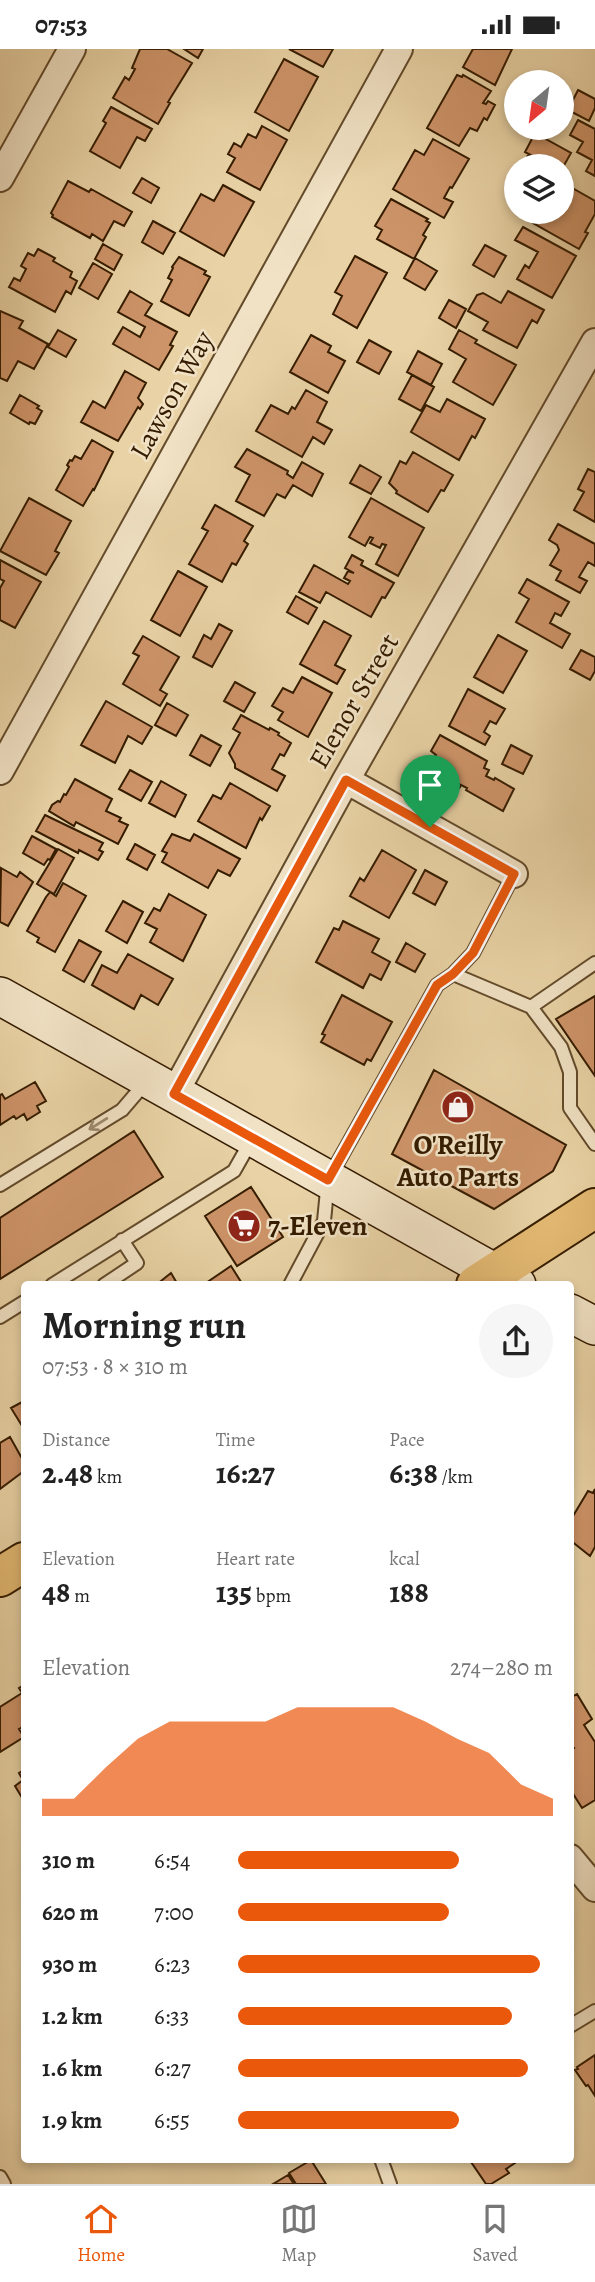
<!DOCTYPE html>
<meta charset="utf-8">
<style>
body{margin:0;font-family:Alegreya,serif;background:#f6f6f6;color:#222;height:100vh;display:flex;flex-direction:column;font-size:26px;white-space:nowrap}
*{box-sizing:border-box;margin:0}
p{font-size:23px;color:#767676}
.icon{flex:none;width:38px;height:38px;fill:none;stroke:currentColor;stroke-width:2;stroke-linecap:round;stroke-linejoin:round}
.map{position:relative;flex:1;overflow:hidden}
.panel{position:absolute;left:21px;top:1232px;width:553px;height:882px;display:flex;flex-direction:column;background:#fff;border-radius:7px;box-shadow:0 4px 10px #0003}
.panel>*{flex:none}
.needle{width:46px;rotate:209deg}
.buttons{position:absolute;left:504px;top:21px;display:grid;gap:14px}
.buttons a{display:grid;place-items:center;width:70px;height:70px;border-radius:50%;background:#fff;box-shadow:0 4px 10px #0003;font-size:35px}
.pin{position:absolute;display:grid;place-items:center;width:60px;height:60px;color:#fff;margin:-72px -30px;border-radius:50% 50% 50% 0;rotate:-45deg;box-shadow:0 0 7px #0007}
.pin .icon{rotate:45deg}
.round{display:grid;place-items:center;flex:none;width:74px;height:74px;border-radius:37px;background:#f6f6f6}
.summary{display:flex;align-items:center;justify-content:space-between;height:119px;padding:0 21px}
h1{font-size:38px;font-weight:700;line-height:52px}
.stats{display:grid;grid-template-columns:repeat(3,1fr);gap:10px;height:119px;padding:7px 21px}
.stats div{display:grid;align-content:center}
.stats b{font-size:30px;font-weight:700}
.stats small{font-size:19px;font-weight:400}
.stats p{font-size:19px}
.chart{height:196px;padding:14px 21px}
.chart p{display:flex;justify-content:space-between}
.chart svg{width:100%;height:126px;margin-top:7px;fill:#ea580c;opacity:.7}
ul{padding:0 21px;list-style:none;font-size:23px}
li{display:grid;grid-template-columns:112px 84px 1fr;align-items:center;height:52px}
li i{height:18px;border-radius:9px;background:#ea580c}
.status{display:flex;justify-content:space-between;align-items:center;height:49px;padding:0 35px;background:#fff;direction:ltr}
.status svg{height:19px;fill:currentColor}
.tab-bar{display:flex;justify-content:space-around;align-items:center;height:98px;border-top:2px solid #e0e0e0;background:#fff;font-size:19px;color:#767676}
.tab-bar a{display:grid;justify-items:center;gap:4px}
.tab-bar .current{color:#ea580c}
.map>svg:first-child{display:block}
</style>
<div class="status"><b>07:53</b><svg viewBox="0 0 49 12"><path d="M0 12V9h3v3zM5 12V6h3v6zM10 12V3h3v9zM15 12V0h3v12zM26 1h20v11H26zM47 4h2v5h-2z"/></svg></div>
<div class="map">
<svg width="595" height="2135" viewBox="0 0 595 2135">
<rect width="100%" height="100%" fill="#e9d3a6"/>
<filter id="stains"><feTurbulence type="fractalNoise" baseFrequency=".00286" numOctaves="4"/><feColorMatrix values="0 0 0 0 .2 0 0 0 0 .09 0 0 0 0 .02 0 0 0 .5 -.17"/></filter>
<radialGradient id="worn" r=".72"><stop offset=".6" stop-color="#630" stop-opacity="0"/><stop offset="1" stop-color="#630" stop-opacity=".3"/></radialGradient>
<path fill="#ce9469" stroke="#351c00" stroke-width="2" d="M140,0H167L192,14L168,53L170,54L158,75L113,49L125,28L129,31L135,20L132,19Z
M184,0H203L198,9Z
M289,0H333L323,18Z
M473,0H512L495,36L463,18Z
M284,10L318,28L289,82L255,63Z
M457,26L462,28L463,26L491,42L483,54L486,55L488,52L495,56L487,71L484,69L477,82L470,79L459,97L427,79Z
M578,41L595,50V59L589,72L568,61Z
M111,58L152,80L145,92L137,88L120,119L90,102L106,74L103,72Z
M578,71L595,80V127L586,122L592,111L577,103L583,93L570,86Z
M262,77L287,91L260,141L227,123L235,109L228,105L234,94L241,98L248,85L256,89Z
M535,84L571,104L562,120V117H551L525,103Z
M433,90L469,110L452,139L450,138L444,149L453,153L444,169L393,140L415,101L424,106Z
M528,106L548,117H522Z
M142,129L159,139L151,154L133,144Z
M68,132L89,143L91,140L132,163L124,177L114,172L103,192L92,185L90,189L52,168L53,166L51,164Z
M223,136L254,153L224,207L180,182L201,145L214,152Z
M567,136L595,152V165L585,183L588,184L579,200L533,174L539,163H562V139L564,140Z
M391,150L428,170L426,172L430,174L423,186L426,188L414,210L377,190L382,181L375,177Z
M153,172L175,184L163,205L142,193Z
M523,178L576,207L552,249L517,230L525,216L529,219L538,203L515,191Z
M103,195L122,206L114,221L95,210Z
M485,196L506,207L494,228L473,216Z
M38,200L55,209L53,212L72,223L70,228L77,232L71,245L66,242L55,263L9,238L14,229L20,232L26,220L21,217L28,204L34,207Z
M355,207L387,224L357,279L333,265L342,247L335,243Z
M179,208L206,222L204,225L210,228L189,267L161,252L172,231L168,229L173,219L172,218Z
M415,209L437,222L425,241L404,229Z
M93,214L112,225L98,250L79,239Z
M130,242L152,255L145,266L177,283L170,296L173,297L159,321L113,295L123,278L140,288L145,278L118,263Z
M508,242L544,261L537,274L532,271L517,299L483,281L488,273L468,262L477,246L483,244L501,254Z
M449,251L466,260L456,279L439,269Z
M0,262L23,272L19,279L48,295L34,320L18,312L7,332L0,329Z
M58,281L76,291L66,308L48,298Z
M459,281L477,291L475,294L516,316L493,356L453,333L466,310L449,300Z
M311,286L331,297L328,303L345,312L328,344L290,323Z
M369,291L391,303L379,325L357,313Z
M418,302L442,315L431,336L407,323Z
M125,322L146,334L138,349L143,355L140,360L138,358L118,392L81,373L93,352L105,359Z
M412,326L434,338L421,362L399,350Z
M306,341L327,353L317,373L332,381L324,395L313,388L302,408L256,382L271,356L288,365L292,358L295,360Z
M20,346L39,357L37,359L42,362L35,375L30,373L29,375L10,364Z
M447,350L485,370L475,389L472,387L459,411L411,383L426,356L440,363Z
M92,391L113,403L94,441L93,440L83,457L56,441L69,418L67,416L70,411L72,412L75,407L81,410Z
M247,400L288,422L287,425L293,429L302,413L323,425L312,447L293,436L285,449L277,445L264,467L236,452L250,426L235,418Z
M413,403L453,426L444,442L441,441L428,463L396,444L397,442L389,434L400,412L406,415Z
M360,416L381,428L371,445L350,434Z
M588,420L595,423V473L574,461L584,443L578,440Z
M29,449L71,472L55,502L59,504L46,526L0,502Z
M371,449L424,479L398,527L376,515L386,496L382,495L380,499L370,494L373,489L370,488L365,497L349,488Z
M215,456L253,477L244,492L248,495L236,516L232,514L222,533L189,515L208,482L202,479Z
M558,475L595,495V517L588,513L579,528L587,532L580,544L556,531L561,522L550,516L559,501L557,496L549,491Z
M352,506L363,512L361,516L394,534L385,549L382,548L371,568L326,543L320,554L299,543L314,516L348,535L350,532L344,529L348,522L354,524L345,519Z
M0,511L41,533L15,579L0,571V539L4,532L0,530Z
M178,522L207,538L180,587L151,571Z
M527,530L569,553L561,567L555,564L550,574L570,585L562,599L516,573L529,550L519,544Z
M296,547L317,559L308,575L287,563Z
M324,572L351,587L335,616L345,621L337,635L300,615Z
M219,575L232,582L212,618L193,608L204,586L211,590Z
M498,586L527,602L503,644L474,628Z
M143,587L179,608L160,641L167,645L160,657L123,635L139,607L133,604Z
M581,601L595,608V622L590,631L570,620Z
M302,628L332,644L308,688L278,671L283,663L272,657L283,639L293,644Z
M235,633L255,644L244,663L224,652Z
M468,640L505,660L496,675L490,672L484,683L490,687L485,696L449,677Z
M106,652L152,678L142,695L128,687L115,714L81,696Z
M167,654L188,666L176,687L155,676Z
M241,666L269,681L270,679L279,684L278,686L291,694L284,707L280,705L272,720L285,727L277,742L235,719V715L229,704L240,684L233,680Z
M201,686L221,697L210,717L190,706Z
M440,686L487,712L484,719L489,721L486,727L494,731L495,729L514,740L503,762L466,741L467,739L459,735L460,738L453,747L422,731L426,724L424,723L430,712L432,713L436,706L431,702Z
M511,696L532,707L523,725L502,715Z
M130,721L152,733L141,752L119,740Z
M75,730L112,750L106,762L121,769L119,772L128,776L118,795L76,773L74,777L49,762L52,756L58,752L60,753L64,745L66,746Z
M161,732L186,746L175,768L149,754Z
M230,734L270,757L262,771L260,769L246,799L198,772L213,746L221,750Z
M45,766L103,794L99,801L103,803L98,811L79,801L78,804L36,782Z
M172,785L190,792L194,785L240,810L230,827L218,821L208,839L162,813L167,804L162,802Z
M32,787L56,800L50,811L48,810L44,816L23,804Z
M135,795L155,806L147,821L127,810Z
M58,800L74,809L54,845L37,835Z
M382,801L416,821L389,869L350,847L360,829L364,832Z
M1,819L17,828L20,823L33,833L8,877L0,873Z
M425,821L447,833L435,856L413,844Z
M63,834L86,847L55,903L37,893L39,889L27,882L46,848L50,843L56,847Z
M169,845L206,866L183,912L150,893L157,880L145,874L154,859L160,862Z
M123,852L143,863L127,894L106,882Z
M343,872L379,890L372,903L390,913L381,931L370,925L363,939L316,913L334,879L339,881Z
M79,891L101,903L84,933L63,921Z
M406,894L425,905L415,923L396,913Z
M128,905L173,930L158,956L141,946L134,960L92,936L102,916L117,924Z
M342,946L392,973L371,1012L367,1010L364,1016L321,993L325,986L322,985Z
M595,947V1027L556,970Z
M434,1021L566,1096L553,1122L494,1160L392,1105Z
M35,1033L46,1052L37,1057L40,1063L27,1071L24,1065L16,1070L14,1067L0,1076V1046L2,1045L5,1050Z
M134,1082L163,1128L0,1230V1169Z
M251,1138L283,1188L237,1217L205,1167Z
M231,1217L243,1236H203Z
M171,1224L178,1236H156Z
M24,1352V1380L11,1359Z
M10,1388L24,1413V1422L0,1440V1394Z
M595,1440V1498L590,1507L570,1491V1472L588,1442L593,1444Z
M24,1636V1677L19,1680L24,1688L0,1703V1658L22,1644L19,1639Z
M577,1645L592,1670L584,1676L595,1693V1751L582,1759L570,1740V1701L574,1699L570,1694V1649Z
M24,1721V1752L15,1737L23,1731L19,1724Z
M595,2006V2047L588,2036L586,2037L575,2021L578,2020L577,2018Z
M469,2110H521L506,2120L509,2124L491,2135H486Z
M311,2111L326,2135H296L289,2124Z
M288,2126L294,2135H273Z"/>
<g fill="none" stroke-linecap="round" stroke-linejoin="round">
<defs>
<path id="lane" d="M453,925L531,958L595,914
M531,958L561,998L570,1023V1059L595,1095
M0,1136L122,1061L146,1033
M52,1236L234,1122L251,1092
M104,1236L137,1214L122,1191
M290,1236L324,1172L328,1131L437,936L453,925L473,904L514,825
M0,1268L24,1253
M570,1977L595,1962
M381,2110L390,2135
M0,2128L4,2135"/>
<path id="street" d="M0,129L72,0
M0,722L399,0
M346,731L514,825
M174,1045L346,731L595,293
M570,1809L595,1839"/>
<path id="secondary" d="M0,947L517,1236
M570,1264L595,1277"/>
<path id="primary" d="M476,1236L595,1159
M0,1528L24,1513"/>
</defs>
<use href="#lane" stroke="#624a2a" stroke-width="16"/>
<use href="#street" stroke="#624a2a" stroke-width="30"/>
<use href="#secondary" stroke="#351c00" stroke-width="40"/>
<use href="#primary" stroke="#351c00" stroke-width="42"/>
<use href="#lane" stroke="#f1e2c5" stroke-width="12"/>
<use href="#street" stroke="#f1e2c5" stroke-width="26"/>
<use href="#secondary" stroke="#f1e2c5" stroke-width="37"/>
<use href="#primary" stroke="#e4ba73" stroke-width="38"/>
</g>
<defs><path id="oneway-shaft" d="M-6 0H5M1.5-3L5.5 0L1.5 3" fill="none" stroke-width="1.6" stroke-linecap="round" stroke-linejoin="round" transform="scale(1.75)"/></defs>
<use stroke="#9c896c" href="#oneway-shaft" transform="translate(98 1075) rotate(148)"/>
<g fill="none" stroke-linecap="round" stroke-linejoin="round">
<defs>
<path id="route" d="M346,731L514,825L473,904L453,925L437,936L328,1131L174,1045Z"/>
</defs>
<use href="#route" stroke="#fff" stroke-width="14"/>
<use href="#route" stroke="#ea580c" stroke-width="9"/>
</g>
<defs>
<symbol id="shop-disc" viewBox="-11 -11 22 22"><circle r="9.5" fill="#8f2418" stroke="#f1e2c5"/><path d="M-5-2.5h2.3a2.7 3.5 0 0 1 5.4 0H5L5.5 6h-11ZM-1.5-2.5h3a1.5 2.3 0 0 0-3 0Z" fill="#fff"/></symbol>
<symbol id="supermarket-disc" viewBox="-11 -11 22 22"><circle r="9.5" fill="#8f2418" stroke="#f1e2c5"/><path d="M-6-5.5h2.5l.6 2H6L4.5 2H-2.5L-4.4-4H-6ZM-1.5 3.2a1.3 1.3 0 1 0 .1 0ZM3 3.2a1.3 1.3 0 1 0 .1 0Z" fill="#fff"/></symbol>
</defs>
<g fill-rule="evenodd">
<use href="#shop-disc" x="439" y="1039" width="38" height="38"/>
<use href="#supermarket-disc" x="225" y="1158" width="38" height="38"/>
</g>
<g text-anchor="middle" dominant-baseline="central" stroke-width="5" stroke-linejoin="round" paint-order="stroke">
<g font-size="28" fill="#351c00" stroke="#f1e2c5">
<text transform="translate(172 346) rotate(-61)">Lawson Way</text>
<text transform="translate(354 652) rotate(-60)">Elenor Street</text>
</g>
<g font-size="28" font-weight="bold" fill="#351c00" stroke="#f1e2c5">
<text x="458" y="1096">O'Reilly<tspan x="458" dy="32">Auto Parts</tspan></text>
<text x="268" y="1177" text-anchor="start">7-Eleven</text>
</g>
</g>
<rect width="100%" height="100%" filter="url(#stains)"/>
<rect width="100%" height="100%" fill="url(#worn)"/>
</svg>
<div class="buttons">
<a><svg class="needle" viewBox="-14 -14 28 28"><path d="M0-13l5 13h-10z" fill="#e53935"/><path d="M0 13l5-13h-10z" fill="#767676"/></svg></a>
<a><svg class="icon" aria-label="layers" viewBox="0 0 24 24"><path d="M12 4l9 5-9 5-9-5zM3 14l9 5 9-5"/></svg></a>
</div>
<div class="pin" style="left:430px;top:778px;background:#1e9e55"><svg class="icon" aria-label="arrive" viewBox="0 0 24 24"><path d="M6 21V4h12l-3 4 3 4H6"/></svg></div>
<section class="panel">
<div class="summary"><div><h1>Morning run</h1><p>07:53 · 8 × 310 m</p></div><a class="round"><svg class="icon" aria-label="share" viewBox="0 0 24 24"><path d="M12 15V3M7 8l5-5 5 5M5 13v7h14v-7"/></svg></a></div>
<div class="stats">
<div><p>Distance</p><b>2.48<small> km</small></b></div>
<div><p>Time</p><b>16:27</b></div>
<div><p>Pace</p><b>6:38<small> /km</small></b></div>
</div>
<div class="stats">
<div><p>Elevation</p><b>48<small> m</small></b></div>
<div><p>Heart rate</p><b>135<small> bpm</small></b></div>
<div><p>kcal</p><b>188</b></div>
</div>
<div class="chart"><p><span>Elevation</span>274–280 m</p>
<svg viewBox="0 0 160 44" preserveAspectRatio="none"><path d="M0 44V38L10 38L20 27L30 17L40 11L50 11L60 11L70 11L80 6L90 6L100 6L110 6L120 11L130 17L140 22L150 33L160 38V44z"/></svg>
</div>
<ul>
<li><b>310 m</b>6:54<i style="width:70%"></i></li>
<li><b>620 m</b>7:00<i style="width:67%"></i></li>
<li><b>930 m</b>6:23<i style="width:96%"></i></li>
<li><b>1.2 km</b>6:33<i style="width:87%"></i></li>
<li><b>1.6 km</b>6:27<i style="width:92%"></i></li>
<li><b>1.9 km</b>6:55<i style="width:70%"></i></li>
</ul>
</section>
</div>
<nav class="tab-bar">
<a class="current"><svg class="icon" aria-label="home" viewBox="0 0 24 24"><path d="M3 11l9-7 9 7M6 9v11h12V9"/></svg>Home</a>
<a><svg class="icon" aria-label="map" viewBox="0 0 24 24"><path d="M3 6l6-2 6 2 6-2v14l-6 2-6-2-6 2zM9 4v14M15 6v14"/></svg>Map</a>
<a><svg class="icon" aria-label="saved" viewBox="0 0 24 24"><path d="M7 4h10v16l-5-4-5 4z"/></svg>Saved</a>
</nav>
